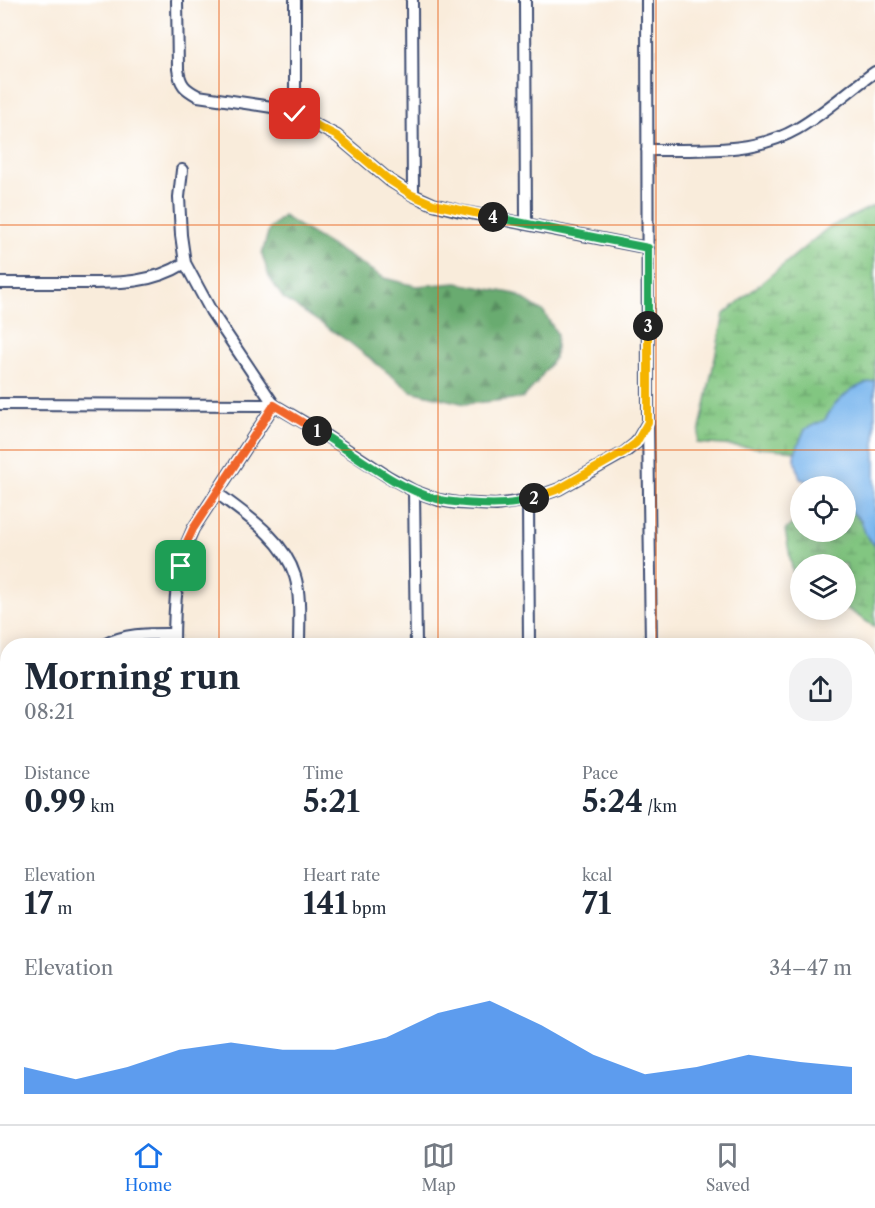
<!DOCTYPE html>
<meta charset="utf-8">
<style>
body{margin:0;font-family:"Libre Caslon Text",serif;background:#f2f2f3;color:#1f2937;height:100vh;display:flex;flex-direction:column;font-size:22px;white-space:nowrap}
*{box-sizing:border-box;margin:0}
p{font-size:20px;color:#747a83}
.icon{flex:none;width:33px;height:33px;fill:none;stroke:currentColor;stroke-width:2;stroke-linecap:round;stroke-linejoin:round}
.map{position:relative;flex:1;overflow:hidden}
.details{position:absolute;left:0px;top:638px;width:876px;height:488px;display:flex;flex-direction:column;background:#fff;border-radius:24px 24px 0 0;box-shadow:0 3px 15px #0003}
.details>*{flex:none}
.controls{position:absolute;left:790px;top:476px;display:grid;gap:12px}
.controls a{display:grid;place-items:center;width:66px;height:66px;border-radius:50%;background:#fff;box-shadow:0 3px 15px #0003;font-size:30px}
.pin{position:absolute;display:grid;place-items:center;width:51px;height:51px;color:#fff;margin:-26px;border-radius:12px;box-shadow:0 3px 9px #0006}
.km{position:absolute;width:30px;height:30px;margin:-15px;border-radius:50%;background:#222;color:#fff;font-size:16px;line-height:30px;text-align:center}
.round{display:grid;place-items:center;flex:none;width:63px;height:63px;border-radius:24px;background:#f2f2f3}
.headline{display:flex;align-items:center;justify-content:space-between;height:102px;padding:0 24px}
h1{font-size:33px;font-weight:700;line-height:45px}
.figures{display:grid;grid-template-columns:repeat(3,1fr);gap:9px;height:102px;padding:6px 24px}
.figures div{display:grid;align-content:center}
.figures b{font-size:30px;font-weight:700}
.figures small{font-size:16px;font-weight:400}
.figures p{font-size:16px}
.chart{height:168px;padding:12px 24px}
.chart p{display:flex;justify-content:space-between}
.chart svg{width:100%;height:108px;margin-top:6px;fill:#1a73e8;opacity:.7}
.tab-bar{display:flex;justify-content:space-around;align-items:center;height:84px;border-top:2px solid #e0e1e3;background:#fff;font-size:16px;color:#747a83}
.tab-bar a{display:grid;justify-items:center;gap:3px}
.tab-bar .current{color:#1a73e8}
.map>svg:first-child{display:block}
</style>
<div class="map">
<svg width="875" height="1124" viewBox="0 0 875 1124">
<defs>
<pattern id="forest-firs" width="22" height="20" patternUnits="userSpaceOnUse" patternTransform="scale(1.5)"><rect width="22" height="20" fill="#69ab6f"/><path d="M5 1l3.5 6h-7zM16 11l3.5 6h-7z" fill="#568c5e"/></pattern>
<pattern id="wetland-marsh" width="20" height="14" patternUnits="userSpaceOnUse" patternTransform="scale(1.5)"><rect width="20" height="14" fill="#82c681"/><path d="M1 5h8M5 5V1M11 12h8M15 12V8" fill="none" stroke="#6aa16d"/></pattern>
<pattern id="park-tufts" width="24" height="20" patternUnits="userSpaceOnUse" patternTransform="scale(1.5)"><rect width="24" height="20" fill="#82c681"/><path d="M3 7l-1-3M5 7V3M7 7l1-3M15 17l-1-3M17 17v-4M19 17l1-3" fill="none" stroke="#6aa16d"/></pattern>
</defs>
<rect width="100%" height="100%" fill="#fff"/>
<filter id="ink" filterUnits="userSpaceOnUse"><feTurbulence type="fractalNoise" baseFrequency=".0167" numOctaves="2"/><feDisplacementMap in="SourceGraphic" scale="12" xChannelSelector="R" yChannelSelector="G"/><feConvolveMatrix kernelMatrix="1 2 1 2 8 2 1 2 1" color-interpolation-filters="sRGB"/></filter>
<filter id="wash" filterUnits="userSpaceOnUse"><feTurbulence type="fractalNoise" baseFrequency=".008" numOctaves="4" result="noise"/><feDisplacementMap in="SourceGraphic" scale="24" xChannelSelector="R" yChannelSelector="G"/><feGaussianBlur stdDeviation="1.35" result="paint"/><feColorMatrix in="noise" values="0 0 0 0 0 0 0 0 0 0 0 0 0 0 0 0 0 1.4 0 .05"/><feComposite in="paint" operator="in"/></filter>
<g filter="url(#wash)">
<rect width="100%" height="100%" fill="#f9ecdb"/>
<path fill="url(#forest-firs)" stroke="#426d66" stroke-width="1.5" d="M283,216L384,278L416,286L457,283L516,294L544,312L557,334L555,357L535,385L523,398L465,404L411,391L349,342L283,298L269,277L262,254L269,229Z"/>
<path fill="url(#wetland-marsh)" stroke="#4e7a70" stroke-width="1.5" d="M875,205V381L866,383L834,405L825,420L805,429L796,451L697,443L724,314L828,228Z
M846,506L861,521L866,535L875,546V627L846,608V564H801V579L793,573L785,530L801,517V531H846Z"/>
<path fill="url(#park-tufts)" stroke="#4e7a70" stroke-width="1.5" d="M875,1095V1124H771L793,1118H868L869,1096Z"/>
<path fill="#7cb7ee" stroke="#4c73a6" stroke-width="1.5" d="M875,381V546L866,535L861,521L846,506V486H814L810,482L800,479L794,455L805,429L825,420L834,405L851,390L866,383Z"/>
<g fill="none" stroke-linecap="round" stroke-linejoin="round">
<path stroke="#7cb7ee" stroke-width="2" d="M0,939L4,941L8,947
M868,978L875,976"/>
</g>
</g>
<g filter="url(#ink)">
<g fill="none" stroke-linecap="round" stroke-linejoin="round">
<defs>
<path id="minor" d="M177,0L178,69C180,85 185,89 198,96L272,107L295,114L337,136L389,180L413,195L433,204L460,211L648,248
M295,0V114
M412,0L413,195
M525,0L526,224
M647,0L648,422L651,645
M647,150C697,149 752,155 797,129C825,113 849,90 875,72
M0,283C25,283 49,283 74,283C114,283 150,285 185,263
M0,404L274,405L320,432L387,476L414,491L439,500L457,503L496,505L528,500L559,489L625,452L636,443L648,422
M414,491L416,645
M217,493C246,515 284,539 295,576C301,595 299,625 299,645
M528,500L529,645
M104,645C126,633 150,634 174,634
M174,645C174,606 176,564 193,529L274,405L211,311L185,263L181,235L179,197L182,170
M868,700L875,703
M44,1118V1124
M279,1118L281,1124
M658,1118V1124"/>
<path id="major" d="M868,814H875
M0,819H8
M868,825L875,828
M868,1091L875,1090
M745,1124L767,1118"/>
</defs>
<use href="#minor" stroke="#3c4b71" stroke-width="14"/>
<use href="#major" stroke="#3c4b71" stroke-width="16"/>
<use href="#minor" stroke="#fff" stroke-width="10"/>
<use href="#major" stroke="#fff" stroke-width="14"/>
</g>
</g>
<g fill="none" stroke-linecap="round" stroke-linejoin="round" filter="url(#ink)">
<defs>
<path id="split-1" d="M181,566L186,544L193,529L274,405L317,431"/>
<path id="split-2" d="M317,431C356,454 393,487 437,499C450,503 465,503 479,504C496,505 517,505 534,498"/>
<path id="split-3" d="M534,498L559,489L624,452L636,443L648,422V326"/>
<path id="split-4" d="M493,217L648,248V326"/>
<path id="split-5" d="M295,114L337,136L389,180L412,195L433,204L493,217"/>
</defs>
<use href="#split-1" stroke="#fff" stroke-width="12"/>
<use href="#split-2" stroke="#fff" stroke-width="12"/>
<use href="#split-3" stroke="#fff" stroke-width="12"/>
<use href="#split-4" stroke="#fff" stroke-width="12"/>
<use href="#split-5" stroke="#fff" stroke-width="12"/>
<use href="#split-1" stroke="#f0652b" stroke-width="8"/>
<use href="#split-2" stroke="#22a559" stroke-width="8"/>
<use href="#split-3" stroke="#f5b400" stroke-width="8"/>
<use href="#split-4" stroke="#22a559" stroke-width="8"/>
<use href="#split-5" stroke="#f5b400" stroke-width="8"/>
</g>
<path fill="none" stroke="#e8590c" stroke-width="1.5" stroke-opacity="0.55" d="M219,0V645M438,0V645M656,0V645M0,225H875M0,450H875M0,674H8M868,674H875M0,899H8M868,899H875M219,1118V1124M438,1118V1124M656,1118V1124"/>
</svg>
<div class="controls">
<a><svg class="icon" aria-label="locate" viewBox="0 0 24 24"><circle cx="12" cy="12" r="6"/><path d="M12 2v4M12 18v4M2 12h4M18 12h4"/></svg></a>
<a><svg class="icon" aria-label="layers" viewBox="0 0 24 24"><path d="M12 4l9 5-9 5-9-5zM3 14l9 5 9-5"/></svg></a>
</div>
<div class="pin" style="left:181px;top:566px;background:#1e9e55"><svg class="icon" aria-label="arrive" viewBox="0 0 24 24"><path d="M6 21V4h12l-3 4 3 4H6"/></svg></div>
<div class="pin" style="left:295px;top:114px;background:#d93025"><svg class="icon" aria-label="check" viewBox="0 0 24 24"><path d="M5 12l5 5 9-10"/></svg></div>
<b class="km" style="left:317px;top:431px">1</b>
<b class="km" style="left:534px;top:498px">2</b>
<b class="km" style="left:648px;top:326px">3</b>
<b class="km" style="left:493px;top:217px">4</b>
<section class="details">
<div class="headline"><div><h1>Morning run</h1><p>08:21</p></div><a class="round"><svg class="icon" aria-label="share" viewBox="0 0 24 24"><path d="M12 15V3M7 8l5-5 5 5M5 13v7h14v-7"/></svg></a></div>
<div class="figures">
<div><p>Distance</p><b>0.99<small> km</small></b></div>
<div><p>Time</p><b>5:21</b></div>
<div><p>Pace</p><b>5:24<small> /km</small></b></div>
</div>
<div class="figures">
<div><p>Elevation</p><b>17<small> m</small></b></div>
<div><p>Heart rate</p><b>141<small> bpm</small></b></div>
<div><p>kcal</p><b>71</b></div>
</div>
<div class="chart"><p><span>Elevation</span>34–47 m</p>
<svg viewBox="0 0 160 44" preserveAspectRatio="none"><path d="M0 44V33L10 38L20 33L30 26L40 23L50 26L60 26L70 21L80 11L90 6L100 16L110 28L120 36L130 33L140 28L150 31L160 33V44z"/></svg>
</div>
</section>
</div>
<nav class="tab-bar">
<a class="current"><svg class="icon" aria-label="home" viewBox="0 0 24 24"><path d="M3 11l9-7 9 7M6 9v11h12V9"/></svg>Home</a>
<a><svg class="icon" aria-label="map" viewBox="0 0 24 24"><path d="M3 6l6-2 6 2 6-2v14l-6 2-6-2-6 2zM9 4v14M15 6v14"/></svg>Map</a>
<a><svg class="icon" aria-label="saved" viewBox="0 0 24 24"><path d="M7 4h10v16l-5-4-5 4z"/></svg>Saved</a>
</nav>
